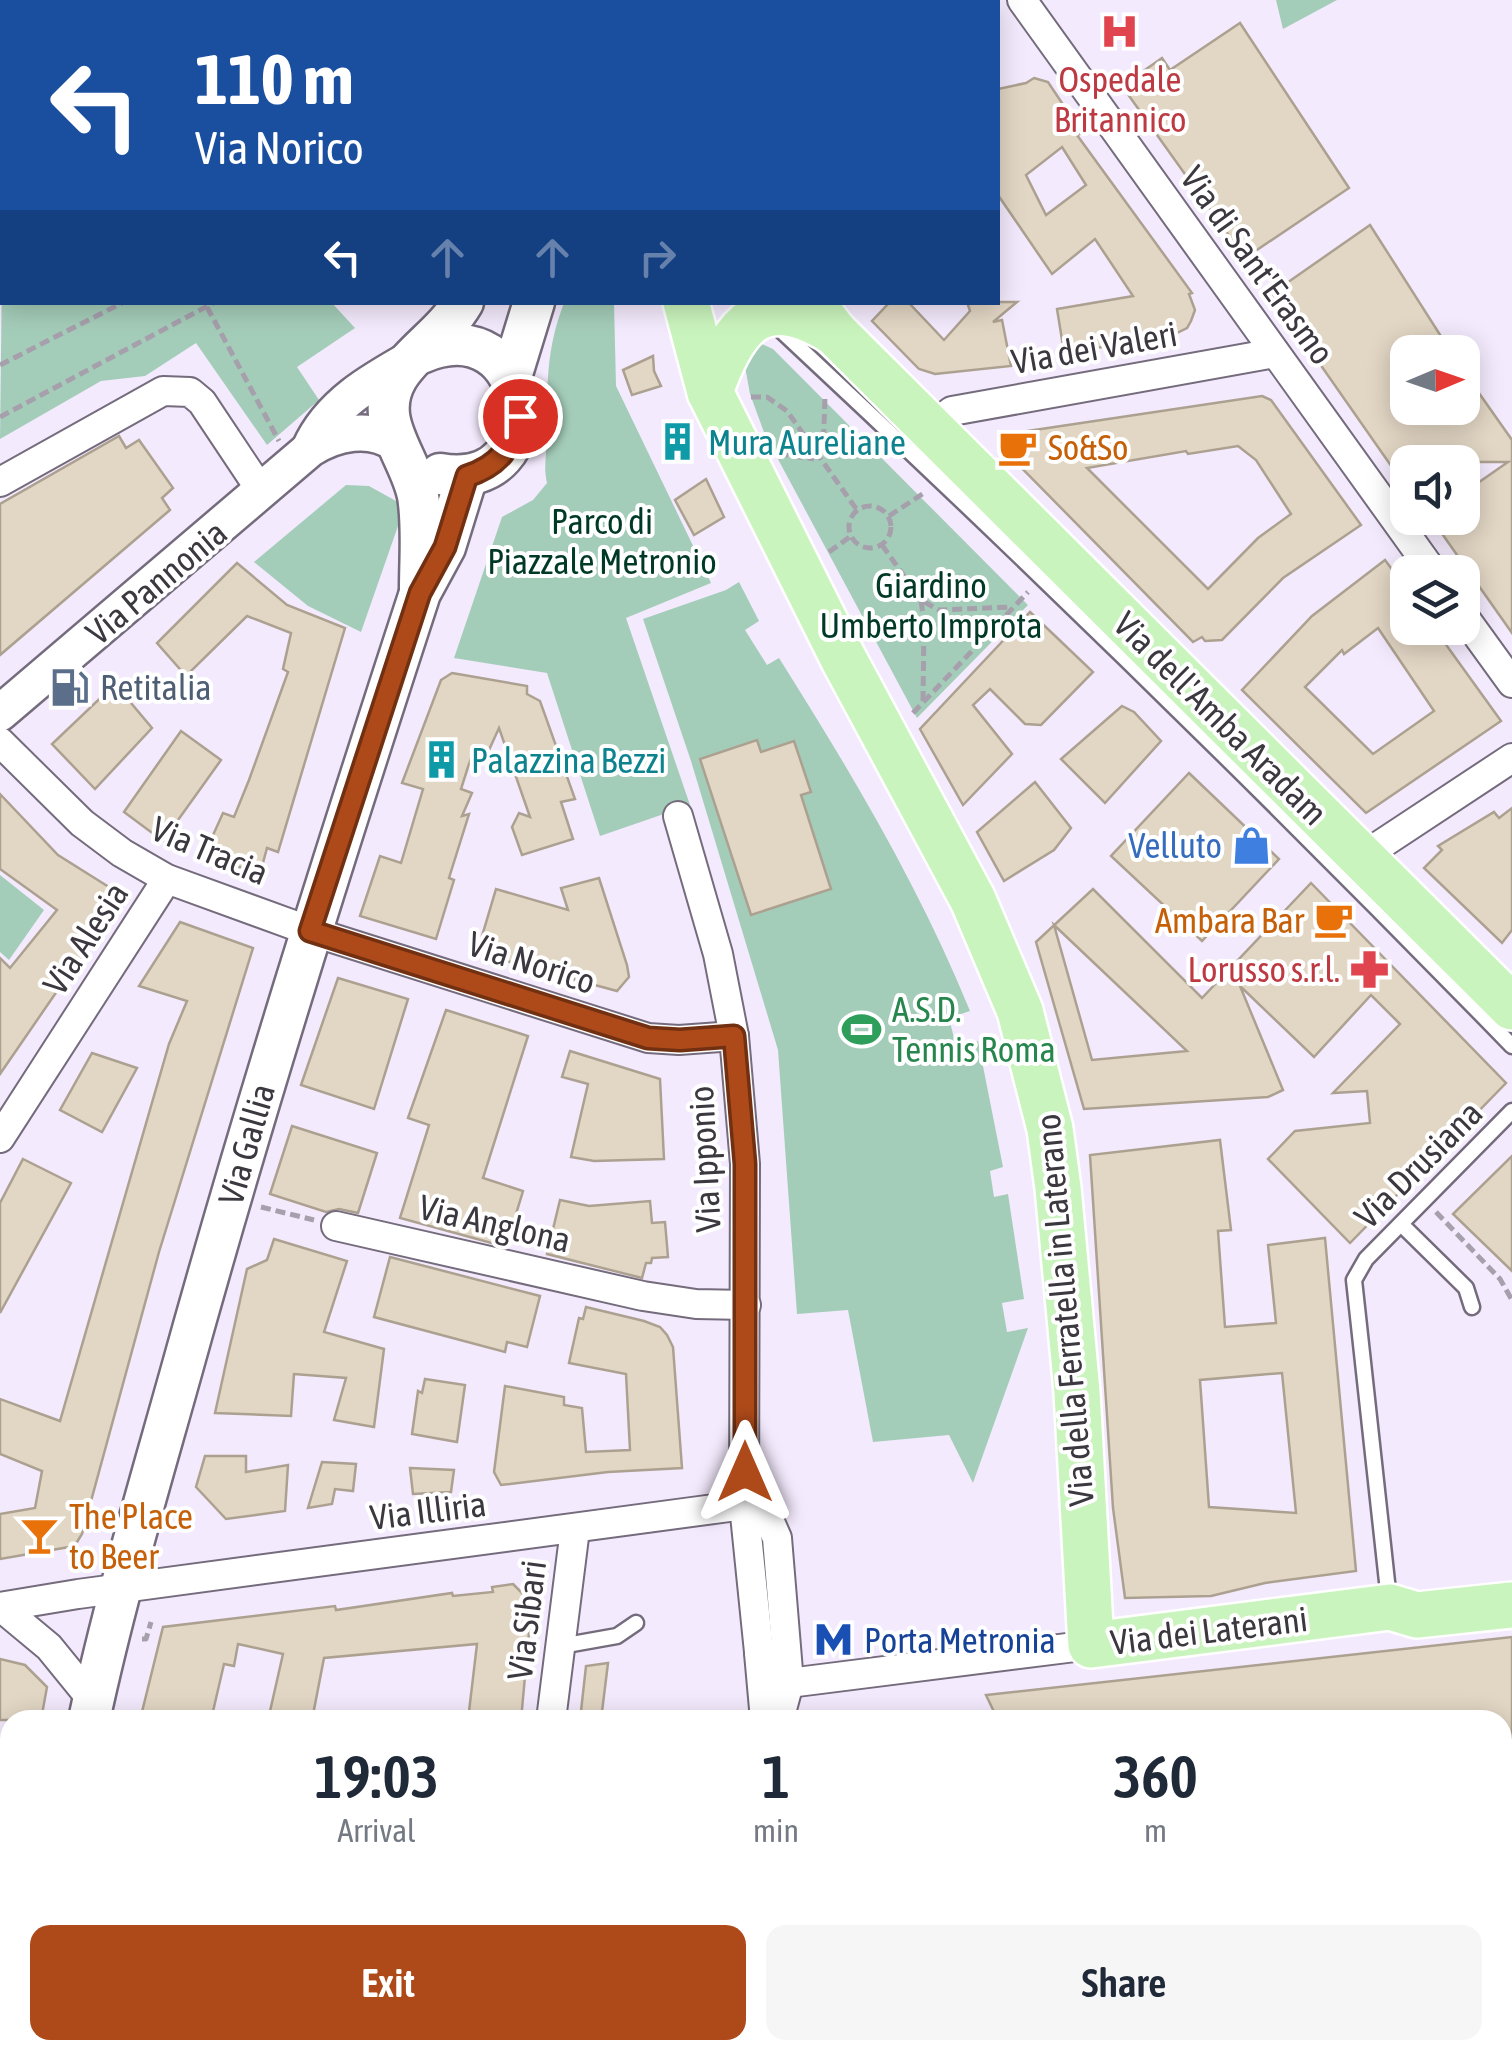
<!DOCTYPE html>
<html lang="en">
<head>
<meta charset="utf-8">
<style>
  :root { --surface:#fff; --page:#f6f6f7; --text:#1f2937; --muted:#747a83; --accent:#ae4a1a }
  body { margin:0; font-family:"Asap Condensed",sans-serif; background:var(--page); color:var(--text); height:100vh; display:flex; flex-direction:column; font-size:38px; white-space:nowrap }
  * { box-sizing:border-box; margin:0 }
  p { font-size:32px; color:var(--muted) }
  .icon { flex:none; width:55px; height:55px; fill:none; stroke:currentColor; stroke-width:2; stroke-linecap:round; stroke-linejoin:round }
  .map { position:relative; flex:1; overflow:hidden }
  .details { position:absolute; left:0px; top:1710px; width:1512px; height:350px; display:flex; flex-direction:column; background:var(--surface); border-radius:30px 30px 0 0; box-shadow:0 5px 25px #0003 }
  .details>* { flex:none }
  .top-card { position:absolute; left:0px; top:0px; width:1000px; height:305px; box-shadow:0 5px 25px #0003; background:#1a4fa0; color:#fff; overflow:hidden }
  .needle { width:65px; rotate:88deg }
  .buttons { position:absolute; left:1390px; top:335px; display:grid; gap:20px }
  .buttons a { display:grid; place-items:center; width:90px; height:90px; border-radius:20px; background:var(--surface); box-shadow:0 5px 25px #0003; font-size:50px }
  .pin { position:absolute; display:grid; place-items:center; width:85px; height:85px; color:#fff; margin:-42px; border:5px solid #fff; border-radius:50%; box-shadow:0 2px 10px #0007 }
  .me { position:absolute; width:110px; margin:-55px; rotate:0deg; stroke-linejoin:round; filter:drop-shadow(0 0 8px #0008) }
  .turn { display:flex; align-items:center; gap:35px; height:210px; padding:0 30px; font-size:45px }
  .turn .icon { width:130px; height:130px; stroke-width:2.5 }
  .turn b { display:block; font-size:70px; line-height:85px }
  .lanes { display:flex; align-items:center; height:95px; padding:0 30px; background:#0003; justify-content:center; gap:50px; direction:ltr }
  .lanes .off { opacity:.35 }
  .eta { display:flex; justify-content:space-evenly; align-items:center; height:170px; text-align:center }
  .eta b { font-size:60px; font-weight:600; line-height:70px }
  .cta { display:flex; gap:20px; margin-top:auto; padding:20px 30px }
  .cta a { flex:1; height:115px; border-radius:20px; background:var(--accent); color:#fff; font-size:40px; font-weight:600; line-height:115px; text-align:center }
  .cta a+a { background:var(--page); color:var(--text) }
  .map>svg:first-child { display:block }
</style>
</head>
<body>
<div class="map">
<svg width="1512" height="2060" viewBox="0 0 1512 2060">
  <rect width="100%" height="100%" fill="#f4eafd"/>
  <g fill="#a4cdb9">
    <polygon points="0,0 330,0 330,2 2,2 0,235"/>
    <polygon points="1276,0 1337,0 1283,29"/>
    <polygon points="2,267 2,302 332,303 355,328 297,367 319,400 267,445 196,343 145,376 101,381 0,439"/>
    <path d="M564,303H614L616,386L711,583L626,618L690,805L600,836L547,673L454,658L502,517L533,500L547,483C543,466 547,453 547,436C547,387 546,349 564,303Z"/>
    <polygon points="760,343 773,349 1028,605 917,718 765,435 750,394 744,361"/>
    <polygon points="346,485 369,486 405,506 361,632 308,606 254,562"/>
    <path d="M739,582L759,621L745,630L767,665L779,658C851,772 919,886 970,1011L949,1018L956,1046L978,1041L1003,1167L990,1171L994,1197L1008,1194L1024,1299L1002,1303L1007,1332L1028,1328L973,1483L949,1435L873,1442L848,1310L797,1314L778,1050L691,761L643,619L726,590Z"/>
    <polygon points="0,875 44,910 9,960 0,952"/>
    <polygon points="784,2050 1248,2050 1255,2060 769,2060"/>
  </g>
  <g fill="#e2d6c4" stroke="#aca190" stroke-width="2.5" fill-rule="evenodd">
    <polygon points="1240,23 1349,188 1245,258 1122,86 1162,58 1170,70"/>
    <path d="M1034,78L1048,82L1082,133L1077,135L1192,293L1189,294L1195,310L1191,321L1187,328L1173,335V338L1064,352L1057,309L1133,296L1095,239L1052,274L998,195V89L1026,83ZM1062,147L1086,185L1046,215L1026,175Z"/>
    <polygon points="1370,225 1451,352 1408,352 1408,408 1462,408 1462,369 1512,440 1512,633 1431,518 1462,518 1462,494 1508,462 1408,462 1408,490 1271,294"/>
    <polygon points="890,302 908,302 944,340 970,311 967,302 1017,302 993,322 1002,320 1011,366 935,374 919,369 872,321"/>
    <polygon points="653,356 654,371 661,386 632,395 623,370"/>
    <path d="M1262,396L1271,400L1361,525L1283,578L1222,640L1205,641L1202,637L1193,642L1005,451L1004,437L1021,432ZM1238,446L1256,460L1291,514L1258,538L1208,589L1087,468L1186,451L1188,454Z"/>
    <polygon points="119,436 126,448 139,440 173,488 162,498 170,510 0,655 0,504"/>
    <polygon points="706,479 724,517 694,535 675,500"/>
    <path d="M1385,560L1408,591V628H1434L1501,721L1366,813L1242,690L1312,616ZM1378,628L1434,711L1373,754L1305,687L1342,650L1344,654Z"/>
    <polygon points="237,563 287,605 345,628 278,852 267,848 260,874 204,855 223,813 234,817 249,780 288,672 283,669 291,633 247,616 186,676 157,643"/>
    <polygon points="1030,612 1093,672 1041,725 1025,724 990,689 973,705 1012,754 963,805 920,729"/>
    <polygon points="452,673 527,686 527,694 540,701 575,799 561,802 573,839 522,855 512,827 519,813 530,817 499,728 489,750 474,750 468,767 461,789 472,793 462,816 469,814 449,878 454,880 436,939 360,916 380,856 401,863 423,789 402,783 441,680"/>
    <polygon points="115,684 152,728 95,789 52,744"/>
    <polygon points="1122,706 1134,712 1161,741 1105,803 1061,759"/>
    <polygon points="181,731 221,760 163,841 124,812"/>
    <polygon points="757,740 761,752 794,741 811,792 801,795 831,889 751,915 700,759"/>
    <polygon points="1189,773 1279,859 1202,941 1111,856"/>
    <polygon points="1035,782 1071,828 1054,850 1004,881 977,832"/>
    <polygon points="0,794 58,855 128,899 64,981 0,1074 0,958 10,968 57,910 0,869"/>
    <polygon points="1512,808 1512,930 1502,943 1424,868 1442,850 1438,846 1494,812 1499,818"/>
    <polygon points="599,878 627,965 629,977 617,991 477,953 496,889 568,910 561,888"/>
    <path d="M1311,883L1506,1083L1350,1243L1268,1159L1295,1131L1370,1123L1367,1091L1333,1093L1400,1024L1371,995L1314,1057L1240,986L1283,1090L1268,1097L1084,1109L1036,942L1093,889L1202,998ZM1054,925L1187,1051L1092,1060Z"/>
    <polygon points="180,922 253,948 159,1252 82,1534 77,1542 69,1547 0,1559 0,1514 35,1508 42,1471 0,1454 0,1399 60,1421 169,1044 187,1001 139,986"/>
    <polygon points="338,978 408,999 374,1109 301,1085"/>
    <polygon points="446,1010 528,1036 483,1178 523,1191 506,1247 400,1218 429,1125 408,1118"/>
    <polygon points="570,1051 660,1079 664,1159 594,1161 571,1157 588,1084 562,1077"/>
    <polygon points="92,1053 137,1068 102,1132 60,1110"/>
    <polygon points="292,1126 377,1153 358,1213 339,1209 326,1212 270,1194"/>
    <path d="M1220,1140L1231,1230L1218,1231L1225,1327L1276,1323L1268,1245L1325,1238L1356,1571L1265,1583L1211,1596L1125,1598L1113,1508L1090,1155ZM1282,1373L1296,1513L1209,1507L1200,1380Z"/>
    <polygon points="1512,1156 1512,1271 1453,1214"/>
    <polygon points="23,1159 71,1183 0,1313 0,1203"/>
    <polygon points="560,1200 589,1206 650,1201 652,1223 665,1222 668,1257 652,1258 651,1263 646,1263 642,1278 547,1254"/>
    <polygon points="274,1239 347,1261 324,1332 384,1349 374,1427 334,1420 346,1378 294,1374 291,1416 215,1413 247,1269 267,1260"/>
    <polygon points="390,1257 540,1296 527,1347 507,1342 505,1352 374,1317"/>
    <polygon points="586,1307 644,1321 660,1327 667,1335 673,1347 682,1468 608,1472 501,1485 494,1472 505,1386 564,1397 564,1405 582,1408 586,1452 630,1450 626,1374 569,1363 579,1318 583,1319"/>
    <polygon points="425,1379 465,1385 457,1442 412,1434 418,1391 422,1393"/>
    <polygon points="205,1456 246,1456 246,1472 288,1465 285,1511 226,1519 196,1487"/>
    <polygon points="322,1462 356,1464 353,1491 335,1489 332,1504 308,1508"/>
    <polygon points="410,1468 454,1470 451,1492 413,1494"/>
    <polygon points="513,1584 538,1609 535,1633 529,1633 521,1720 468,1720 477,1644 324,1658 312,1720 268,1720 283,1654 238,1644 234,1666 224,1664 211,1720 140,1720 163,1627 335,1606 336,1610 452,1593 453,1596 493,1592 492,1587"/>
    <polygon points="1512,1637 1512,1762 1502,1741 1502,1720 998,1720 986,1695"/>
    <polygon points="0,1659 25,1665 47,1687 41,1720 0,1720"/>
    <polygon points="608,1663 601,1720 580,1720 586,1666"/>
  </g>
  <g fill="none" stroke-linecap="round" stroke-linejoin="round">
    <defs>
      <g id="service">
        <polyline points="506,0 507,2"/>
        <polyline points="0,92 2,95"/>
        <path d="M773,323C1025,558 1272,799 1512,1046"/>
        <polyline points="1401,1224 1466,1288 1472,1307"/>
        <polyline points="1389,1600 1354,1280 1366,1259 1512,1111"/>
        <polyline points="561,1646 617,1636 636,1623"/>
      </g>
      <g id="minor">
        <polyline points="1022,0 1433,572"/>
        <polyline points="931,427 952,411 1275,353"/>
        <polyline points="0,482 163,391 190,392 202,402 262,492"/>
        <polyline points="1462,614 1512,683"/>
        <polyline points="0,742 82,823 122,853 167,879 310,931 648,1038 679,1040 734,1036"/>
        <path d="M678,816L718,954L734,1036L745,1164L744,1505L759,1652C766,1668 772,1677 789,1683L1091,1645"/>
        <polyline points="1362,857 1512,758"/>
        <polyline points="0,1138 167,879"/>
        <polyline points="336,1226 643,1296 696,1304 746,1305"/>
        <polyline points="0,1607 78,1594 744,1505 767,1515 777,1538 789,1683 779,1720"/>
        <polyline points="1,1607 49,1647 93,1701"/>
        <polyline points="759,1653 765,1720"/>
        <polyline points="551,1720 575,1529"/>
        <polyline points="508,2060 509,2050"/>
        <polyline points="741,2060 742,2050"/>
      </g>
      <g id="tertiary">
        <polyline points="570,2 571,0"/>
        <polyline points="616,2 617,0"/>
        <path d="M310,448C330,403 375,379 416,356"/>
        <path d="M0,713L310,449C335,433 370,425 396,444"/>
      </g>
      <g id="secondary">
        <polyline points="448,0 448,2"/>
        <path d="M421,353C536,304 557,494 440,474"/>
        <polyline points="511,377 534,302"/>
        <path d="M420,589C420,558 423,526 418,496C410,455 372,421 397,378C412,352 445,333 463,302"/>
        <path d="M89,1720C114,1604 148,1490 180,1376C253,1112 335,853 420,593L445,547L467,476"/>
        <polyline points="21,2060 23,2050"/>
      </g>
      <g id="primary">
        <polyline points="477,0 480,2"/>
        <polyline points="686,302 710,392 843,658 973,900 1020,1011 1050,1129 1058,1188 1077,1392 1091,1645 1390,1607 1417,1615 1512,1605"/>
        <polyline points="811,302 834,332 1512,1007"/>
        <path d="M710,392C734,324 761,287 834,332"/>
      </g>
    </defs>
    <use href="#service" stroke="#746b7c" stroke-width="19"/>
    <use href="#minor" stroke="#746b7c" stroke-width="32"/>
    <use href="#tertiary" stroke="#746b7c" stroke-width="40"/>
    <use href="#secondary" stroke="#746b7c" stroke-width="45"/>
    <use href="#primary" stroke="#fff" stroke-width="50"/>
    <g stroke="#a69fac" stroke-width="5" stroke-dasharray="10 5" stroke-linecap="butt">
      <polyline points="207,307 279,441"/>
      <polyline points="0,365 124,302"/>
      <polyline points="751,397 767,397 787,411 857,510"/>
      <polyline points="0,417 215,302"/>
      <polyline points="778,454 814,459"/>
      <polyline points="823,454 825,397"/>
      <circle cx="870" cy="527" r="21"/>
      <polyline points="889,516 924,493"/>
      <polyline points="882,545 921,600"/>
      <polyline points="829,552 851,536"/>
      <polyline points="923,701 924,622 921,600 939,610 1011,607"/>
      <polyline points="913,713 1028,592"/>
      <polyline points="261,1207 314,1220"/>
      <polyline points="1436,1212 1500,1279 1512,1300"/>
      <polyline points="142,1639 146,1639 151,1622"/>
    </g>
    <use href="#service" stroke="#fff" stroke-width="14"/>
    <use href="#minor" stroke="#fff" stroke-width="28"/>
    <use href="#tertiary" stroke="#fff" stroke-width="35"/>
    <use href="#secondary" stroke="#fff" stroke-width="40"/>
    <use href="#primary" stroke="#caf4bd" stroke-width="45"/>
  </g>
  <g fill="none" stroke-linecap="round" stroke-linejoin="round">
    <defs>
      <path id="route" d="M520,416C512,447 499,466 467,476L445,547L420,593L310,931L648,1038L680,1040L734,1036L745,1164V1472"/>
    </defs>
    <use href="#route" stroke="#713011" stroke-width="25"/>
    <use href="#route" stroke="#ae4a1a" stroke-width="18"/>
  </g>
  <defs>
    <symbol id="hospital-bare" viewBox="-9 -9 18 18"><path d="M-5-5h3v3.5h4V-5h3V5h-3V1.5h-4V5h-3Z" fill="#e0444e" stroke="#fff" stroke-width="2.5" paint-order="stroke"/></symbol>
    <symbol id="building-bare" viewBox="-9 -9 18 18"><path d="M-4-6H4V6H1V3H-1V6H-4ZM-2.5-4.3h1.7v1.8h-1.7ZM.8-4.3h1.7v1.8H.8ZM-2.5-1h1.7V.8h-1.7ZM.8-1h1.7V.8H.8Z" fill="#0f9aa8" stroke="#fff" stroke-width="2.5" paint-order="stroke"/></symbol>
    <symbol id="cafe-bare" viewBox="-9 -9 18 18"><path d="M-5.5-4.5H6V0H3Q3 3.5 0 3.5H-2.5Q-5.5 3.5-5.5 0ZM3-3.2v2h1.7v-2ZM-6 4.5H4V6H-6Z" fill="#e8710a" stroke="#fff" stroke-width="2.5" paint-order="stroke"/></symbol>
    <symbol id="fuel-bare" viewBox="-9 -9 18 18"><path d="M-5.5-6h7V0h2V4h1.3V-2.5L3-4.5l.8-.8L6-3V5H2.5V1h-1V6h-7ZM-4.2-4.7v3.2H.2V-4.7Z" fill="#5c6f8a" stroke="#fff" stroke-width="2.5" paint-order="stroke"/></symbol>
    <symbol id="shop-bare" viewBox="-9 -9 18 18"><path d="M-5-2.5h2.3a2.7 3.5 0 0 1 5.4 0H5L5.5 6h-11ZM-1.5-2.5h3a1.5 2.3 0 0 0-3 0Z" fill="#3f7fe0" stroke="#fff" stroke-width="2.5" paint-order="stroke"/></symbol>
    <symbol id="pharmacy-bare" viewBox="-9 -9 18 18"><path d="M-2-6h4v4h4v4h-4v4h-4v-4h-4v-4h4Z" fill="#e0444e" stroke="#fff" stroke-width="2.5" paint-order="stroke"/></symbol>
    <symbol id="stadium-bare" viewBox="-9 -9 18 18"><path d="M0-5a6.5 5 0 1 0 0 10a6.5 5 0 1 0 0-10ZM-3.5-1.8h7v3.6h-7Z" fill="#2e9e5b" stroke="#fff" stroke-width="2.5" paint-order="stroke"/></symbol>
    <symbol id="bar-bare" viewBox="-9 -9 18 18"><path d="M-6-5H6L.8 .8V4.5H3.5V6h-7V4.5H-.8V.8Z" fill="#e8710a" stroke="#fff" stroke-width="2.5" paint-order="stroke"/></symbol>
    <symbol id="metro-bare" viewBox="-9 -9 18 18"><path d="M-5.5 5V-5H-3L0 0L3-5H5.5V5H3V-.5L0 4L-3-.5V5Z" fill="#1a4fb4" stroke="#fff" stroke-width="2.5" paint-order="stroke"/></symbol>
  </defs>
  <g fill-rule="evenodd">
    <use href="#hospital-bare" x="1092" y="4" width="55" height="55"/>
    <use href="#building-bare" x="650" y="414" width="55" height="55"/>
    <use href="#cafe-bare" x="990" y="420" width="55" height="55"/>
    <use href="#fuel-bare" x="42" y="660" width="55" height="55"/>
    <use href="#building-bare" x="414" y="732" width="55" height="55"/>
    <use href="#shop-bare" x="1224" y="818" width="55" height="55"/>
    <use href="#cafe-bare" x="1306" y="892" width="55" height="55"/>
    <use href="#pharmacy-bare" x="1342" y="942" width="55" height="55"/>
    <use href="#stadium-bare" x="834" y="1002" width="55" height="55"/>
    <use href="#bar-bare" x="12" y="1508" width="55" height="55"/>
    <use href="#metro-bare" x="806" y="1612" width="55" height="55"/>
  </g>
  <g text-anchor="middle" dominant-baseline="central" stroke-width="8" stroke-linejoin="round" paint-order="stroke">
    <g font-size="35" fill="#be3a42" stroke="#fff">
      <text x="1120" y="79">Ospedale<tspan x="1120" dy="40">Britannico</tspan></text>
      <text x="1340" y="969" text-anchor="end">Lorusso s.r.l.</text>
    </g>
    <g font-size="35" fill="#3c383f" stroke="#fff">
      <text transform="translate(1258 265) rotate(54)">Via di Sant'Erasmo</text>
      <text transform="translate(1094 347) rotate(-10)">Via dei Valeri</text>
      <text transform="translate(156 582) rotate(-40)">Via Pannonia</text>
      <text transform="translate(1221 718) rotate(45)">Via dell'Amba Aradam</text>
      <text transform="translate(210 850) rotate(23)">Via Tracia</text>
      <text transform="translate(85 938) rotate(-57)">Via Alesia</text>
      <text transform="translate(532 962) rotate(18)">Via Norico</text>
      <text transform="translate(246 1144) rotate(-74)">Via Gallia</text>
      <text transform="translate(704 1159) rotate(-93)">Via Ipponio</text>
      <text transform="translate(1418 1164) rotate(-45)">Via Drusiana</text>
      <text transform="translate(495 1223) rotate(13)">Via Anglona</text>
      <text transform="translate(1064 1310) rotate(-95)">Via della Ferratella in Laterano</text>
      <text transform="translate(428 1510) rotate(-7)">Via Illiria</text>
      <text transform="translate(526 1620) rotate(-83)">Via Sibari</text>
      <text transform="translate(1209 1630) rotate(-7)">Via dei Laterani</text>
    </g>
    <g font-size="35" fill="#0d838f" stroke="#fff" text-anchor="start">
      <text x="708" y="442">Mura Aureliane</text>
      <text x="471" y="760">Palazzina Bezzi</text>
    </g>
    <g font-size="35" fill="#c56008" stroke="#fff" text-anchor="start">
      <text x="1048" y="447">So&amp;So</text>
      <text x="1304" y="920" text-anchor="end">Ambara Bar</text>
      <text x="69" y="1516">The Place<tspan x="69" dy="40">to Beer</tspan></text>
    </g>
    <g font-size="35" fill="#003925" stroke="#fff">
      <text x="602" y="521">Parco di<tspan x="602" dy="40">Piazzale Metronio</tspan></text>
      <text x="931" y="585">Giardino<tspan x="931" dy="40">Umberto Improta</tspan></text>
    </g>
    <g font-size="35" fill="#4e5e75" stroke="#fff" text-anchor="start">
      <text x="100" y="687">Retitalia</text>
    </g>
    <g font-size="35" fill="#366cbe" stroke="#fff" text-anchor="end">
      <text x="1222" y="845">Velluto</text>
    </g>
    <g font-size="35" fill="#27864d" stroke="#fff" text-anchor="start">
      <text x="892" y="1009">A.S.D.<tspan x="892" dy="40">Tennis Roma</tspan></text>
    </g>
    <g font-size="35" fill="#164399" stroke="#fff" text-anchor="start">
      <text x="864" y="1640">Porta Metronia</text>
    </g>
  </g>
</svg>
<div class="buttons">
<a><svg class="needle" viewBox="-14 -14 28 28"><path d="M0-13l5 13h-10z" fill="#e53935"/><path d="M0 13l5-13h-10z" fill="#747a83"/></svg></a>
<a><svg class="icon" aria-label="sound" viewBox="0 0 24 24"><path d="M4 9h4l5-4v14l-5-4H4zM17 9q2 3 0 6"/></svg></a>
<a><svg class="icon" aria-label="layers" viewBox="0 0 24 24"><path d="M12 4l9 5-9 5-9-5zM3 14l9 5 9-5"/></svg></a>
</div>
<div class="pin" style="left:520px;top:416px;background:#d93025"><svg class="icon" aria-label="arrive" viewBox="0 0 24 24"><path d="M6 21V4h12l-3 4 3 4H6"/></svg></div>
<svg class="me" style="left:745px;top:1472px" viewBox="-20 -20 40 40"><path d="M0-17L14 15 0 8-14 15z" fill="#ae4a1a" stroke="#fff" stroke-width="4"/></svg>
<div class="top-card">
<div class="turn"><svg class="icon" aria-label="left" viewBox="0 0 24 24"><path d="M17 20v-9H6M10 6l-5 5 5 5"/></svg><div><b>110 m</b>Via Norico</div></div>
<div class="lanes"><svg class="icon" aria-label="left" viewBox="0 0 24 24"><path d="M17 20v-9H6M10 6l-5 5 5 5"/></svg><svg class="icon off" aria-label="ahead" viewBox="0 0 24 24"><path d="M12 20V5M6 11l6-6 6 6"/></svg><svg class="icon off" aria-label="ahead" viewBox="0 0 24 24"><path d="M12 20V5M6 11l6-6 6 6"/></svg><svg class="icon off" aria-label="right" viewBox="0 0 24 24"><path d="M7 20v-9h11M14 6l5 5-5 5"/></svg></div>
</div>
<section class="details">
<div class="eta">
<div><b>19:03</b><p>Arrival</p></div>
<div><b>1</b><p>min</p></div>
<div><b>360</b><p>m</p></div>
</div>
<div class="cta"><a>Exit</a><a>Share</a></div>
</section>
</div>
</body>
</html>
